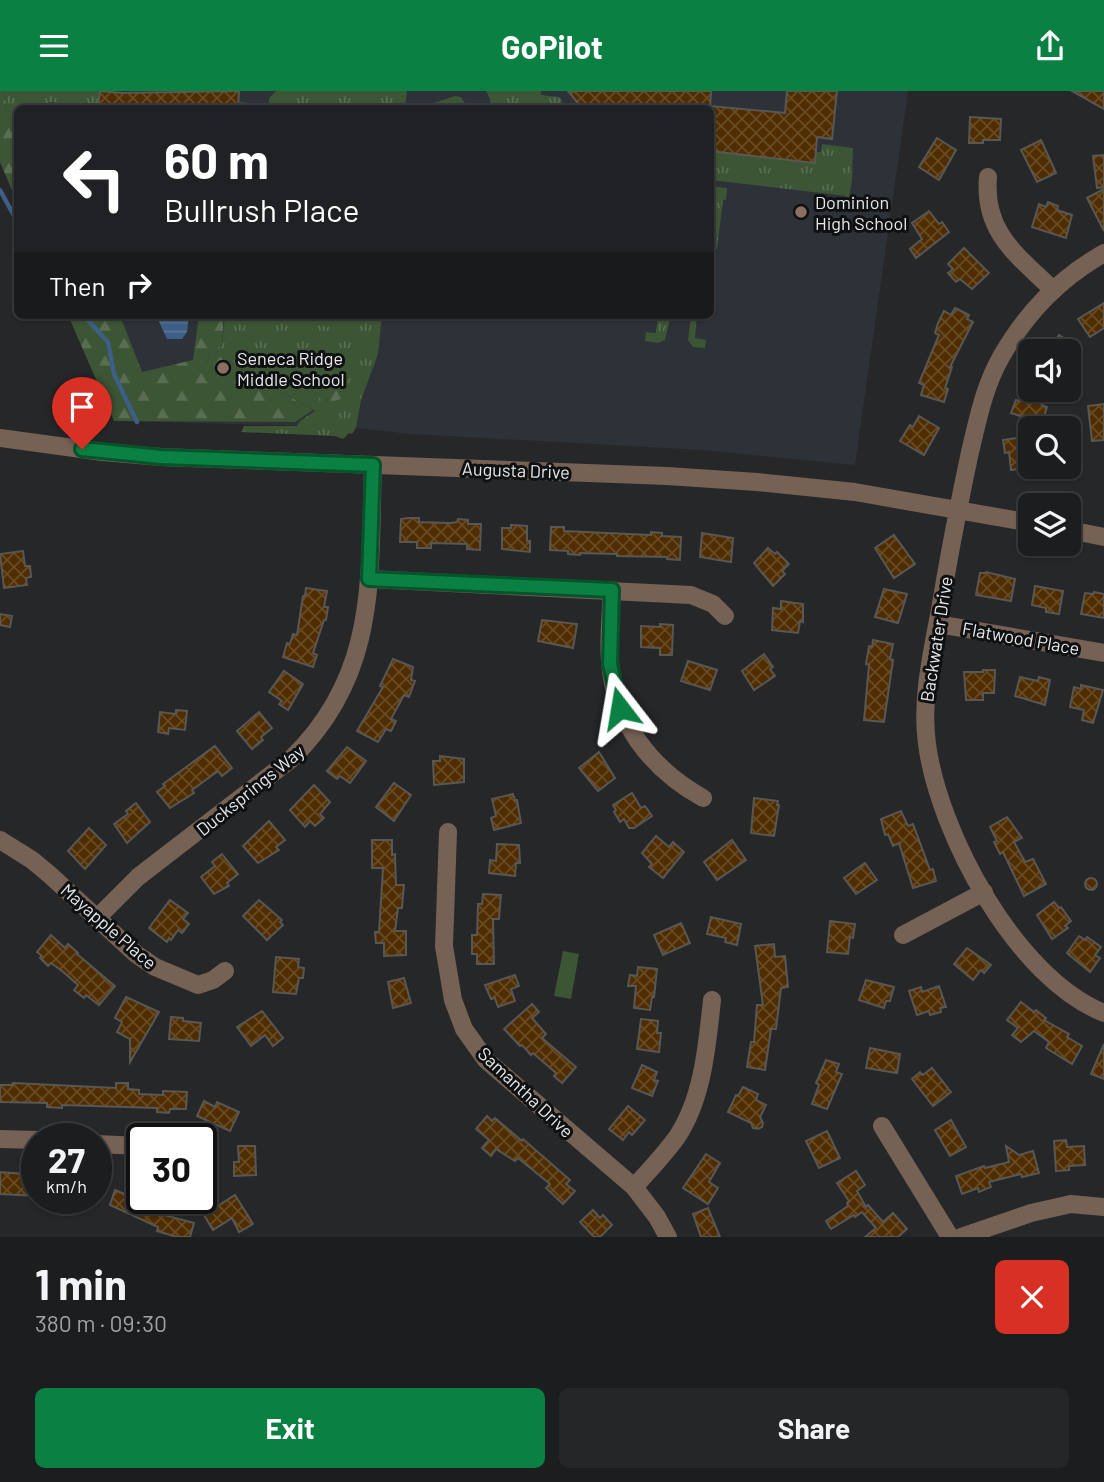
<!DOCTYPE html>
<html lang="en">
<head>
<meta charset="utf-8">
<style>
  :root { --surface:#1c1d1f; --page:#252628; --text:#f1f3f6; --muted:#a0a2a4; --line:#3a3b3d; --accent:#0b8043 }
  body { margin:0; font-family:Barlow,sans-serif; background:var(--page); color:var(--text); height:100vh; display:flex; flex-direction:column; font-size:26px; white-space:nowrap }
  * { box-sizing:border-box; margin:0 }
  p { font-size:23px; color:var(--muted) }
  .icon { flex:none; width:38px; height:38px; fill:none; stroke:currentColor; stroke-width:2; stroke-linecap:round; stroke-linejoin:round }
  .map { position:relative; height:1146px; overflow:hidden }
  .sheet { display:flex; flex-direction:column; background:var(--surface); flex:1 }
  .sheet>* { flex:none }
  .hud { position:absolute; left:14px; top:14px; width:700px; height:214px; border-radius:10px; box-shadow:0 2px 5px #0004,0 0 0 2px var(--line); background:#202124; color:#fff; overflow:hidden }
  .fabs { position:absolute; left:1018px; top:248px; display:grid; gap:14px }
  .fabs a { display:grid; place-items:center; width:63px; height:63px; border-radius:10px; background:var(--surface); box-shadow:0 2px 5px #0004,0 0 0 2px var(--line); font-size:35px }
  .speed { position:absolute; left:21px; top:1032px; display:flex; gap:14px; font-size:35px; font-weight:700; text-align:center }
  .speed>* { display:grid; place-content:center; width:91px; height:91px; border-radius:50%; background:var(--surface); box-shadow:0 2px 5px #0004,0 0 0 2px var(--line); line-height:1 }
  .speed small { font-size:18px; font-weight:400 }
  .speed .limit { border:4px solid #111; border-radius:10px; background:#fff; color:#111 }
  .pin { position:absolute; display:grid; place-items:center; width:60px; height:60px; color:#fff; margin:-72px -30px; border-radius:50% 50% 50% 0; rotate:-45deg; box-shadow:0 0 7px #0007 }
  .pin .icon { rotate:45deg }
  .me { position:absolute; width:77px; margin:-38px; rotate:346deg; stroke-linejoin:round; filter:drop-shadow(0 0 5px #0008) }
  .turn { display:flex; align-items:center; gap:24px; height:147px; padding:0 35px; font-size:32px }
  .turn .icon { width:91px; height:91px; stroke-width:2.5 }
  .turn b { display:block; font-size:49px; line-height:60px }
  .then { display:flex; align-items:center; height:66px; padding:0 35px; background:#0003; gap:14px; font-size:26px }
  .round { display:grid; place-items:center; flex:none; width:74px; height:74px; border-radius:10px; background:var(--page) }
  .overview { display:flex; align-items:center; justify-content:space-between; height:119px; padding:0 35px }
  h1 { font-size:42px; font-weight:700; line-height:52px }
  .primary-button { display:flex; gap:14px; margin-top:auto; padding:14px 35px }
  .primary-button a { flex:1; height:80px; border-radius:10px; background:var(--accent); color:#fff; font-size:28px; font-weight:700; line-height:80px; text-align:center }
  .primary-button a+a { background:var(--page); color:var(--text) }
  header { display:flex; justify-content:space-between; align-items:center; height:91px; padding:0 35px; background:var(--accent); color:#fff; font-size:32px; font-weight:700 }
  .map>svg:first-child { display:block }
</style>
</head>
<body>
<header><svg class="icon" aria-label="menu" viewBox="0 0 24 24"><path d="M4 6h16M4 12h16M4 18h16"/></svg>GoPilot<svg class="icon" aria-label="share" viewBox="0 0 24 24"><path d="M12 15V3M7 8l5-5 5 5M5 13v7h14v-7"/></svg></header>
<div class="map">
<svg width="1104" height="1146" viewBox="0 0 1104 1146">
  <defs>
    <pattern id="grass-tufts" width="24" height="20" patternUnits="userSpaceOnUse" patternTransform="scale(1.75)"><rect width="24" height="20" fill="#3c5534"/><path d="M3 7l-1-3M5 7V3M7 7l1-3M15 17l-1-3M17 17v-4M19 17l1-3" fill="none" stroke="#586d51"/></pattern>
    <pattern id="forest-firs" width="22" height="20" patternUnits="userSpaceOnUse" patternTransform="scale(1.75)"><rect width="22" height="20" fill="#3c5534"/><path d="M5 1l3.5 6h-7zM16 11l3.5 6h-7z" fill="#586d51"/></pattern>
    <pattern id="water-rules" width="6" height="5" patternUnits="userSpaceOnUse" patternTransform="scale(1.75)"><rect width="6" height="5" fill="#3d5e85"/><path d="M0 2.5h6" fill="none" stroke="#597596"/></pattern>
    <pattern id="building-cross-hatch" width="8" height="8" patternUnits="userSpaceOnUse" patternTransform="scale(1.75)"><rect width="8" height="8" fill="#4f2d00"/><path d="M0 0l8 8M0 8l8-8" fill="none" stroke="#684b25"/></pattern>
  </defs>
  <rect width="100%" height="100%" fill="#262729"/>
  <polygon fill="#2d3138" points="0,0 908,0 855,374 702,359 411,343 346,336 114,330 68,224 710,224 710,18 18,18 17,111 0,71"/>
  <g fill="url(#grass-tufts)">
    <polygon points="4,0 100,0 98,17 75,17 53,11 18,18 17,22 6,20"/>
    <polygon points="276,0 407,0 405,17 239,17 240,11 269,14 269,7"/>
    <polygon points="486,0 541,0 541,4 559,6 562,9 561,17 491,17 490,8"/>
    <polygon points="455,5 461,6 468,17 427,17 434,12"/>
    <polygon points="822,53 853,57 852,89 847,122 845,120 846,105 711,89 710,60 814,72 815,61 821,61"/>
    <polygon points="717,96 727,97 726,109 723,109 717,158 711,159 711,102 712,97"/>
    <polygon points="225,224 382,224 378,263 361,309 356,337 352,343 349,342 343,348 335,345 241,341 244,335 297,335 300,330 315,320 221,266 207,272 210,260 222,254"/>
    <polygon points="658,224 671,224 665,249 658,252 645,250 646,241 656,242"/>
    <polygon points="691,224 697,224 695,247 706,249 705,257 693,256 688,249"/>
  </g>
  <g fill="url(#forest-firs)">
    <polygon points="0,0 4,0 6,20 17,22 17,111 0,71"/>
    <polygon points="68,224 122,224 121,227 142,281 193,269 199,224 224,224 222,254 210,260 207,271 221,266 313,319 295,331 114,330"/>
    <polygon points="266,258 286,265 323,269 332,276 347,279 342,307 327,314 306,295 269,278 257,262"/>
  </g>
  <g fill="#3c5534">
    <polygon points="236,224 356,224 355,239"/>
    <polygon points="563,860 579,863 571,908 554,905"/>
  </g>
  <polygon fill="url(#water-rules)" points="156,224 189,224 187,241 182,248 167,248"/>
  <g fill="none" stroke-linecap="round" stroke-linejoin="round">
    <g stroke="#3d5e85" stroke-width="4.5">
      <polyline points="0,99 18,132"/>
      <polyline points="83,224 108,251 114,283 137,331"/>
    </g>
  </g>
  <g fill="url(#building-cross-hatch)" stroke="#595754" stroke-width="2">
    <polygon points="100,0 122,2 239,0 238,18 98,16"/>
    <polygon points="568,0 711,0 710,18 582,17"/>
    <polygon points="787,0 837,0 832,48 817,46 815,72 710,60 710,15 785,22"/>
    <polygon points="1072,0 1104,0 1104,18"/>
    <polygon points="970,26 1001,28 1000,49 983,49 983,52 969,52"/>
    <polygon points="937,47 956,59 939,89 919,76"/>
    <polygon points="1041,49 1056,82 1037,91 1021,59"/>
    <polygon points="1104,64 1104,96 1097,97 1093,65"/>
    <polygon points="1104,98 1104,140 1087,107"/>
    <polygon points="1048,111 1058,115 1057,119 1072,124 1066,147 1032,136 1039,113 1046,116"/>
    <polygon points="929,120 939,133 942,131 949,141 916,167 910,158 922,148 912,132"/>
    <polygon points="964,157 989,182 972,198 960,188 956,191 948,182 953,178 948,173"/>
    <polygon points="1104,212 1104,237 1090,246 1078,228"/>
    <polygon points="955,217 969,224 967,228 973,231 950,276 952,276 945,297 948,298 944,311 921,304 924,294 919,292 939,244 935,242 938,232 944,220 951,224"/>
    <polygon points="1059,244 1076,255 1067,261 1047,261"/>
    <polygon points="1025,296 1044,302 1042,314 1047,316 1042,332 1011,322 1016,309 1020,310"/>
    <polygon points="1104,313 1104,349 1092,350 1088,315"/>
    <polygon points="919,325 939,337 924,364 900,350 910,334 913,336"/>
    <polygon points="1031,345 1031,376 1011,379 1009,361 1005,362 1003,349"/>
    <polygon points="408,427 419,427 419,431 450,432 457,431 458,428 468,429 468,433 481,433 480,459 467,458 467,453 431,452 431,457 417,457 417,451 400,451 401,428"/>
    <polygon points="511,434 527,435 527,450 530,450 530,461 502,458 502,437 511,437"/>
    <polygon points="551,436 564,436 564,440 651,444 651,441 662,442 662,445 681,446 680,469 667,468 667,466 617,465 617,463 580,462 580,464 568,463 568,460 550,459"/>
    <polygon points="702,442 733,447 731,471 700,466"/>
    <polygon points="894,444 915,473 894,487 875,457"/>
    <polygon points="768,457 775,463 777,461 789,473 782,480 785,483 773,495 754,472"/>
    <polygon points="23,460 25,475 30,475 31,486 26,487 27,494 4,497 0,463"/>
    <polygon points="986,481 1015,488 1011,510 976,504 980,482 985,482"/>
    <polygon points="1035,495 1063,500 1059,523 1046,521 1046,517 1032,514"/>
    <polygon points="306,497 327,500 324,516 328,516 326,529 324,529 313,562 317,564 313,576 283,566 287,552 290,553 293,543 297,544 303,505 305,505"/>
    <polygon points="884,498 907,503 898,532 875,526"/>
    <polygon points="1094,501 1104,503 1104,527 1081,523 1085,502 1093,503"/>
    <polygon points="781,510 803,513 803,531 800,530 798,542 772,539 773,517 781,518"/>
    <polygon points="0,523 12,525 10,536 0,534"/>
    <polygon points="542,529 577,533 573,557 538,550"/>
    <polygon points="660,533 673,534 672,564 660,564 660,557 641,556 641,535 660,536"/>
    <polygon points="873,549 893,553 890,568 893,569 884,631 864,629 869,574 866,573 869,555 872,556"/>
    <polygon points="764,563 773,576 770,578 775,585 754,599 742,580"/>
    <polygon points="393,568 413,576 411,589 415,590 409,606 404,604 391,628 396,630 391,640 386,638 378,651 357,640 383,596 380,595"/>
    <polygon points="688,570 717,579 710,599 681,590"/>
    <polygon points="983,579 995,579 994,602 983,602 983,609 966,609 964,581 983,581"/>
    <polygon points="284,580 303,593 288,619 279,613 282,610 269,601"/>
    <polygon points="1020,586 1038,590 1039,586 1050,589 1045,614 1015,605"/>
    <polygon points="1081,594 1103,599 1093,632 1082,629 1084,619 1070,616 1074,596 1081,598"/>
    <polygon points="176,619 187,620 185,639 169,637 168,643 158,641 160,621 176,623"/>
    <polygon points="259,621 272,637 261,646 263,649 252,658 237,640"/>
    <polygon points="215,655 232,677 222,685 218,680 192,699 194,702 170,717 157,701 165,695 163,693"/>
    <polygon points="347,656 366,670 350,692 340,685 337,688 327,680"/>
    <polygon points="599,661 615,687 598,700 579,677"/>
    <polygon points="440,665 464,668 464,691 434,694 433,670 440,670"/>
    <polygon points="394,692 411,704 394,730 376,716"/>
    <polygon points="314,694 330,711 320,723 324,727 315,735 310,730 305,736 290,719"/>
    <polygon points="632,702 641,717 645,715 652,725 634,737 629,737 624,728 620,731 614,721 616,719 613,714"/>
    <polygon points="513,703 515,709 517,709 521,732 494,739 491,727 496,725 492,708"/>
    <polygon points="754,707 778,710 777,714 779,714 774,745 751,742"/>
    <polygon points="136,712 150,731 127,752 114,733 128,723 126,720"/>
    <polygon points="901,720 908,735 913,733 930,779 933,778 936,790 913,797 899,752 893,755 888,743 885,744 881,728"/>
    <polygon points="1007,726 1022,747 1014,751 1025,771 1033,768 1046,793 1024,805 1003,761 1000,763 994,751 997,750 990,736"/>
    <polygon points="269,730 285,749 276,756 279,759 258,772 243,755"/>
    <polygon points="89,737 106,754 85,778 68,760"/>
    <polygon points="656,745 669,756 673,751 684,761 663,787 649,776 652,773 642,762"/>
    <polygon points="372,749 392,749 392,764 395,763 396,794 404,794 402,817 398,817 395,840 406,840 406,864 384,865 384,852 376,852 375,841 379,841 383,777 372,777"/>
    <polygon points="732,749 746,769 717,789 704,771"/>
    <polygon points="497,753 519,754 520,772 516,772 515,785 489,782 490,769 496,770"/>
    <polygon points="222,763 238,783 227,792 229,795 214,803 201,786 215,775 212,771"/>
    <polygon points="865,772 877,789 856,803 844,787"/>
    <circle cx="1091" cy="793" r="6"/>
    <polygon points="483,803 501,804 499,828 493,828 494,873 477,873 477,863 472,863 472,844 477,844 478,813 482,813"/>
    <polygon points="170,809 188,822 183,828 189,833 182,842 178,839 171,849 169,847 167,851 149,837"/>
    <polygon points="259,809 282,829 280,831 283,834 267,849 243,825"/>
    <polygon points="1054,811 1059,817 1061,816 1071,830 1065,835 1068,837 1052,848 1037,824"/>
    <polygon points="711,826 741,833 737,854 725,851 726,847 707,843"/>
    <polygon points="830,830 855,833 853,847 850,846 848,863 827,861"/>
    <polygon points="681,832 690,852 663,864 654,844"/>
    <polygon points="51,844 65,857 68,853 78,862 77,863 115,895 99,914 86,904 84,907 74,899 78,894 62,880 51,872 48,875 40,867 42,865 37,861"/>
    <polygon points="1079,845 1085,849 1087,846 1101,856 1095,864 1100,867 1090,881 1067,862"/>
    <polygon points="774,853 775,866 785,865 788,896 781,897 776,938 771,938 765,979 747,976 751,951 754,951 757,914 763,914 755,855"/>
    <polygon points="967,857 991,874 984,882 981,879 973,889 954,873"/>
    <polygon points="276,866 299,868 298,876 304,877 303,887 299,887 296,903 273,901"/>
    <polygon points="638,876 657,878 654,906 652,906 650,919 634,917 636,895 628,895 630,884 637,885"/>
    <polygon points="515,884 519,895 511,898 515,910 498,916 495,907 491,908 485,894"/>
    <polygon points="404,887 411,912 393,917 388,891"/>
    <polygon points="866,889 894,896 890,910 886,910 884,917 859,909"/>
    <polygon points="939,895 946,916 940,917 941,921 930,924 929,920 917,924 909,900 921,896 922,901"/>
    <polygon points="126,906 159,921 130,971 130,948 117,941 122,931 115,927"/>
    <polygon points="1021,911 1034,921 1036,919 1046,927 1044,929 1069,943 1067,946 1082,955 1072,973 1046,957 1049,951 1034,940 1021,951 1012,944 1018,937 1007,929"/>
    <polygon points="532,913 539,921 532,927 546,943 542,947 576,976 562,992 554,985 556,982 533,962 531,964 522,954 520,955 504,938"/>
    <polygon points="262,920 283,947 273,955 265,944 251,955 237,936"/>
    <polygon points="171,926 183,927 183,930 201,932 199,950 169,948"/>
    <polygon points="641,928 658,930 657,942 661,942 659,961 637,958"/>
    <polygon points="1104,953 1104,988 1091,983"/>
    <polygon points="870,957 900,963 897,982 866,977"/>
    <polygon points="826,969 839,973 836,981 842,983 827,1018 812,1013 819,994 816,992"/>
    <polygon points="642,974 657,981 654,989 658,990 652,1005 632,997"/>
    <polygon points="932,977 951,1001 933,1015 912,988 920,981 923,984"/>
    <polygon points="13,992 116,997 116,992 128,992 128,998 139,999 139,1003 163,1004 163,1000 187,1001 186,1018 170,1018 169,1022 157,1021 157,1017 62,1014 62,1017 47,1016 47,1012 0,1011 0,994 12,994"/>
    <polygon points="743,996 758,1003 756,1009 766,1014 760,1026 763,1032 762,1036 758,1038 753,1037 751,1032 728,1021 736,1004 738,1005"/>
    <polygon points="204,1010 215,1016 217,1011 239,1021 230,1040 197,1025"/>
    <polygon points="628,1015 645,1029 632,1044 629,1041 623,1049 609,1038"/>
    <polygon points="487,1025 492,1030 495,1027 522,1050 523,1048 570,1089 566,1093 575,1100 563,1113 546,1097 550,1093 518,1067 515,1070 496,1058 491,1065 482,1057 489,1049 476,1038"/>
    <polygon points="951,1029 966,1056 950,1065 935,1039"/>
    <polygon points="827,1040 840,1067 819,1077 806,1050"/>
    <polygon points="1066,1049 1067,1056 1084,1055 1085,1074 1069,1075 1069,1079 1056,1080 1054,1050"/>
    <polygon points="238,1055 255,1055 256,1084 234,1085 234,1071 239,1071"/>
    <polygon points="1006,1055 1019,1064 1033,1060 1039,1082 1022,1086 1021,1083 989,1091 991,1096 979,1101 978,1097 962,1103 956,1085 984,1075 985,1077 1009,1071"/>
    <polygon points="706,1063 720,1072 709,1091 718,1097 708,1113 683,1097"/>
    <polygon points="856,1080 865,1094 857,1100 866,1116 868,1114 883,1131 893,1122 907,1138 898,1146 865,1146 876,1137 862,1121 855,1126 854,1124 831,1138 826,1130 848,1115 847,1112 849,1110 837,1092"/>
    <polygon points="0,1081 37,1084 37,1105 0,1103"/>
    <polygon points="115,1099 152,1115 149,1120 194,1132 190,1146 177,1146 157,1140 158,1136 110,1114"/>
    <polygon points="235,1104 253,1133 239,1141 232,1127 213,1139 204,1124"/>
    <polygon points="708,1117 720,1146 701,1146 693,1123"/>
    <polygon points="593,1119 600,1127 603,1124 612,1134 600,1146 594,1146 580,1131"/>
  </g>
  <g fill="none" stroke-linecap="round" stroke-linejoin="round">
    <g stroke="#766155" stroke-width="18">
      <path d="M988,86C983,141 1017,164 1052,198"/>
      <path d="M1104,162C1059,188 1027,221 1001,266C984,296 978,328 970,361C960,408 951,454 943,501C935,551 920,603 927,653C939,743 1016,887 1104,922"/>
      <polyline points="0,347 103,361 161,366 667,385 757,391 855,401 1031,432"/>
      <polyline points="1069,439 1104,446"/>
      <polyline points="369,488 691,504 713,513 725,525"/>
      <path d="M612,499C611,523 608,547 610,570C614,631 651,678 703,707"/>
      <polyline points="938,533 1104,562"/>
      <polyline points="448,741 444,855 453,909 464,938 486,969 634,1096 657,1126 668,1146"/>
      <polyline points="0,749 32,769 50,784 136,863 155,876 198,894 213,889 225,880"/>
      <path d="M97,827L138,786L291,668C379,583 369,486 373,374"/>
      <polyline points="903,844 984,801"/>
      <polyline points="882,1035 950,1146"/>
      <polyline points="0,1048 37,1049"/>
      <polyline points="96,1053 142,1055"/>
      <path d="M634,1096C649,1080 664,1064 677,1046C703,1007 707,955 712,909"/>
      <polyline points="961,1146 1031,1122 1071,1113 1104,1116"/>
    </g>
  </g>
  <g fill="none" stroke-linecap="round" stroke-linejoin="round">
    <defs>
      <polyline id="route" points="82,358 161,366 373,374 369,488 612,499 610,573 620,617"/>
    </defs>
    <use href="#route" stroke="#07532c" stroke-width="18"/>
    <use href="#route" stroke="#0b8043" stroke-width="12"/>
  </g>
  <g fill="#8d6e63" stroke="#0f1011" stroke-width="2.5">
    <circle cx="801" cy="121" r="7"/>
    <circle cx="223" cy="277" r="7"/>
  </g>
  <g text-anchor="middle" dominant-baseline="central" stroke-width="6" stroke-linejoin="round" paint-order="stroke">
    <g font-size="18" fill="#e6e7e9" stroke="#0f1011" text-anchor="start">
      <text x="815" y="111">Dominion<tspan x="815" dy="21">High School</tspan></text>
      <text x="237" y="267">Seneca Ridge<tspan x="237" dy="21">Middle School</tspan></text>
    </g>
    <g font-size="18" fill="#e6e7e9" stroke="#0f1011">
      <text transform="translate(516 379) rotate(2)">Augusta Drive</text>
      <text transform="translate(1021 547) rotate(10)">Flatwood Place</text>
      <text transform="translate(936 548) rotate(-81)">Backwater Drive</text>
      <text transform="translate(250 699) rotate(-39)">Ducksprings Way</text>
      <text transform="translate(109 835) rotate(41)">Mayapple Place</text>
      <text transform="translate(526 1001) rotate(43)">Samantha Drive</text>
    </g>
  </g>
</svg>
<div class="fabs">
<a><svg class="icon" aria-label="sound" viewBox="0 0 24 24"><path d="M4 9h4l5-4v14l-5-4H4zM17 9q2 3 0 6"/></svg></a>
<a><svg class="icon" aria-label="search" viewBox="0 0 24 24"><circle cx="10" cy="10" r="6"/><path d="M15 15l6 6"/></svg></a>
<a><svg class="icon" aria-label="layers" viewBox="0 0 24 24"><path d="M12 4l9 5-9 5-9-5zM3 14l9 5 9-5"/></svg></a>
</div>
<div class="speed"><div>27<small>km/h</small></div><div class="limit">30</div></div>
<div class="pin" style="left:82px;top:358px;background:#d93025"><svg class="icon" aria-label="arrive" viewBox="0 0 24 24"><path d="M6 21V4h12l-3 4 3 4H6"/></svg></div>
<svg class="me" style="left:620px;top:617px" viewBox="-20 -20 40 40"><path d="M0-17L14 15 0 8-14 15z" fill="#0b8043" stroke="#fff" stroke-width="4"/></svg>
<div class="hud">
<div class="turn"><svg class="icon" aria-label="left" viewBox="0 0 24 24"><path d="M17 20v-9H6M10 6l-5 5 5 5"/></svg><div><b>60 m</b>Bullrush Place</div></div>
<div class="then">Then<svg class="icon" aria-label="right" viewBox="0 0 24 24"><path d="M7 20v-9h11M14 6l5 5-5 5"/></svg></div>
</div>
</div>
<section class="sheet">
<div class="overview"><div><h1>1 min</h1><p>380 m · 09:30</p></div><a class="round" style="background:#d93025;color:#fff"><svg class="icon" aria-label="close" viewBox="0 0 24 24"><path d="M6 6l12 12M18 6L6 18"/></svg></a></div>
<div class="primary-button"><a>Exit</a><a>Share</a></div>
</section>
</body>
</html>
